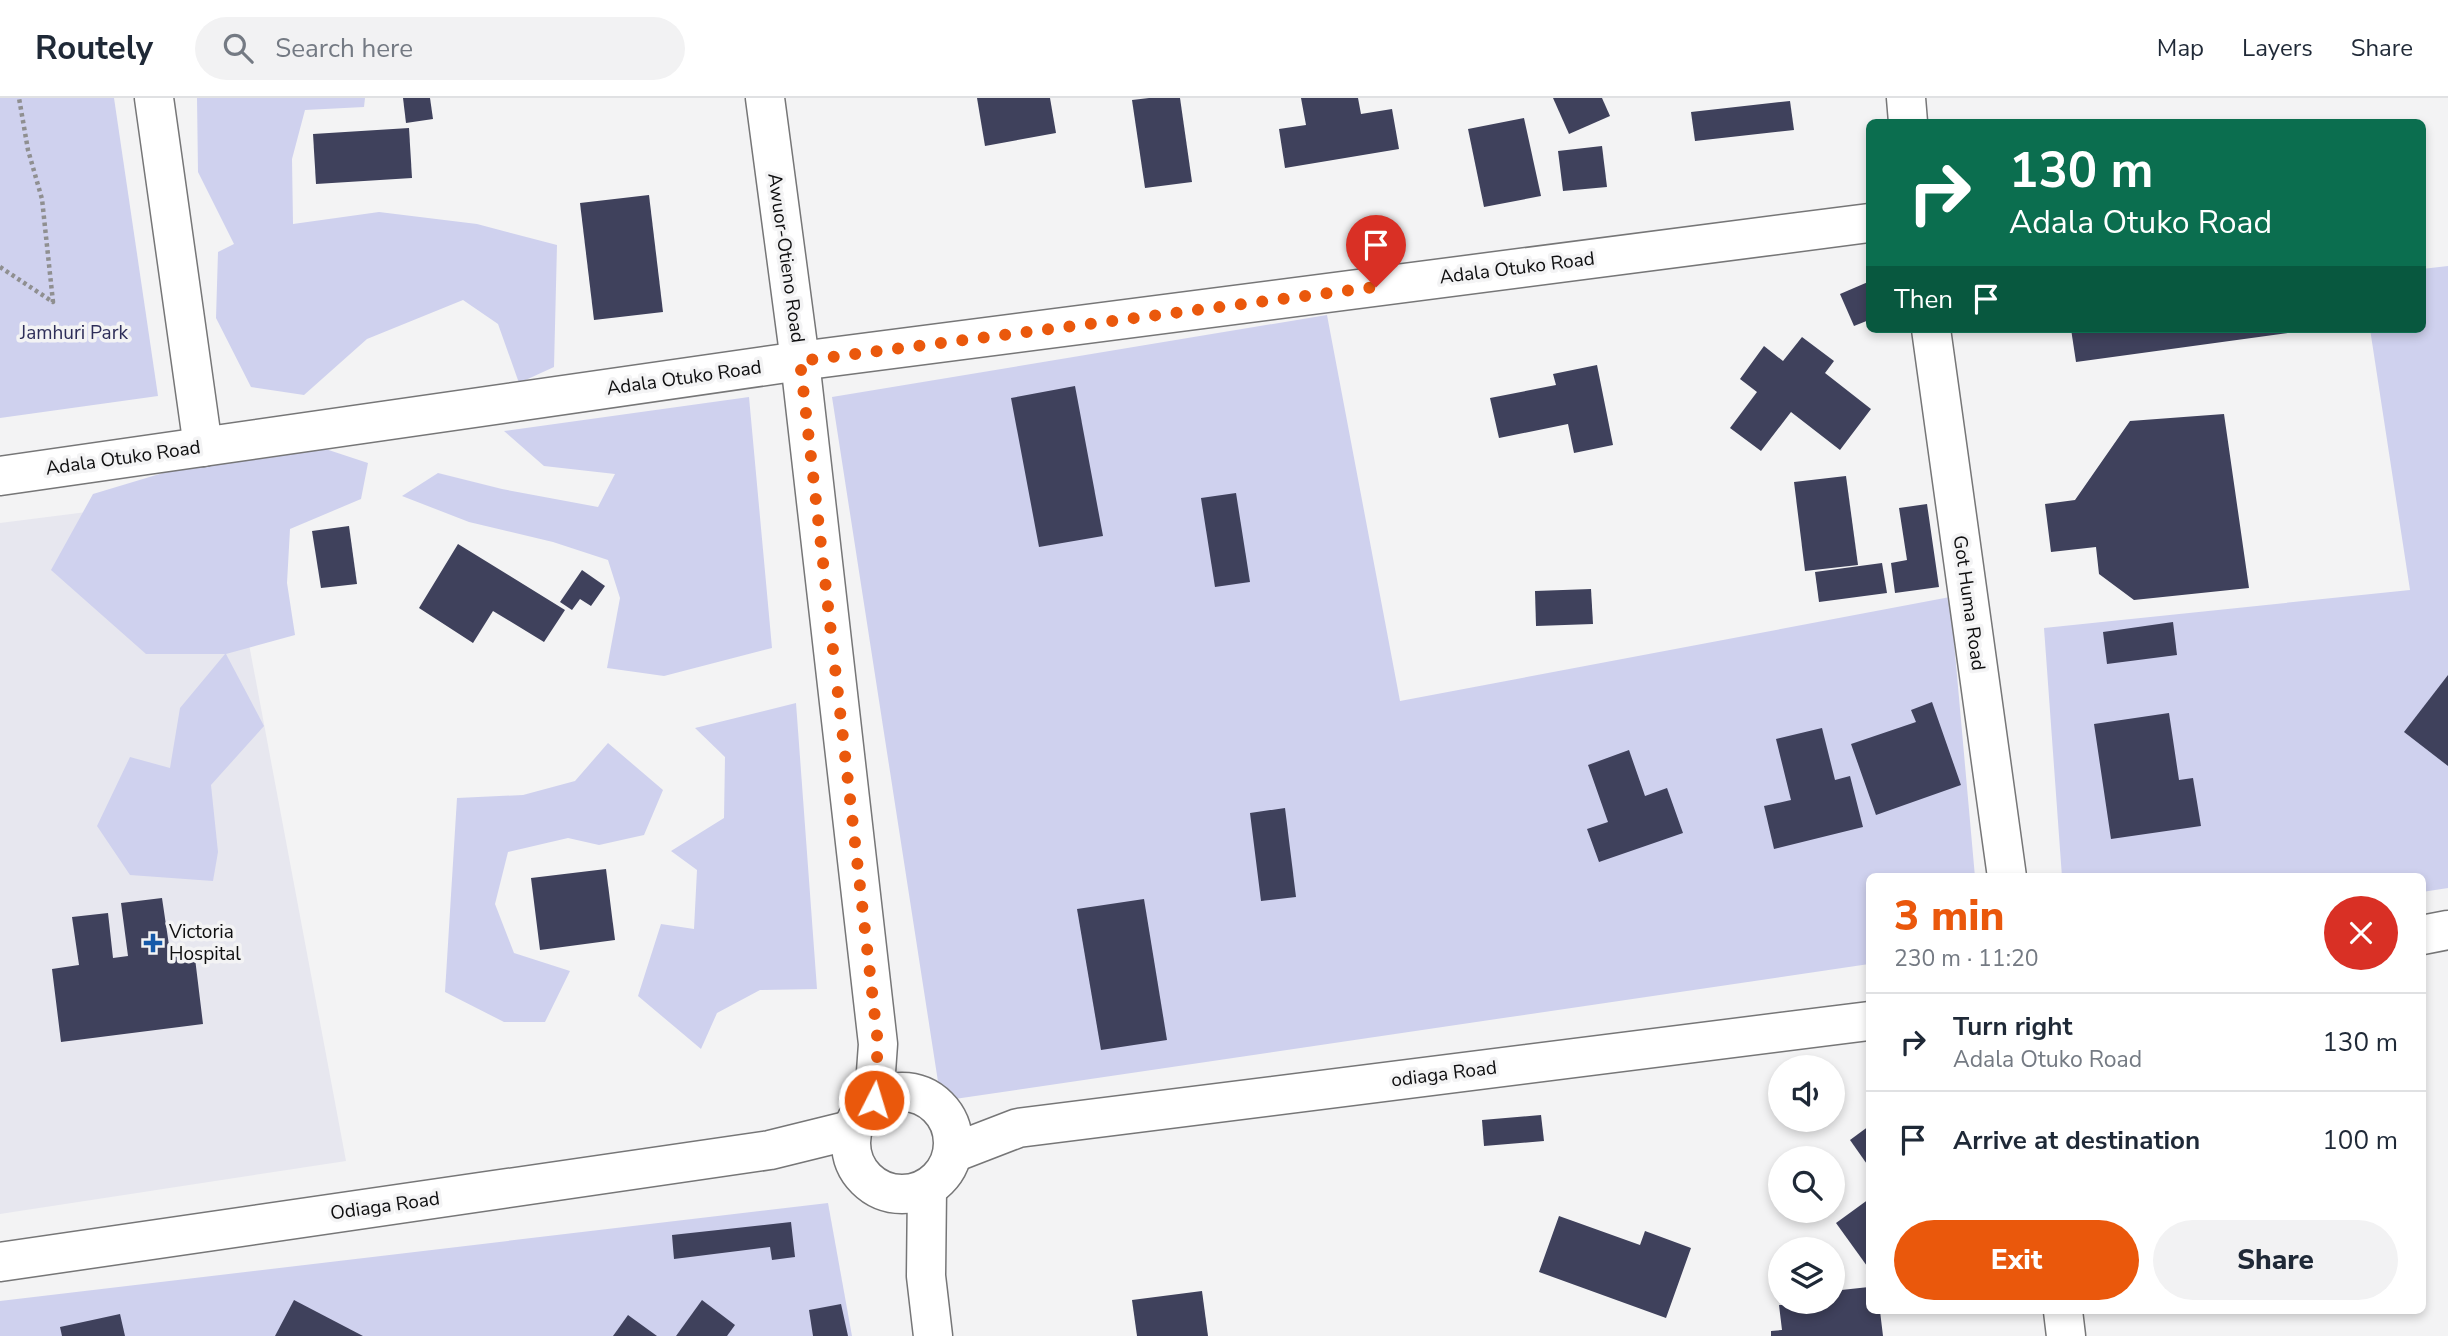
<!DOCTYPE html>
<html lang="en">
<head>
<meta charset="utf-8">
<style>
  :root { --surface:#fff; --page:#f2f2f3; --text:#1f2937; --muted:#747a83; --line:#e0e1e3; --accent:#ea580c }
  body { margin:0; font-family:"Nunito Sans",sans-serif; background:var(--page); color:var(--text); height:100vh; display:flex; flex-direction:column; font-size:26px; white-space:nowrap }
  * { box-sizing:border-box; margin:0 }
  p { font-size:23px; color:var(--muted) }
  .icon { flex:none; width:38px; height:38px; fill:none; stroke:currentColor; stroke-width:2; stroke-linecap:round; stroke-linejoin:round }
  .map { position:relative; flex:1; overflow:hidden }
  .drawer { position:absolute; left:1866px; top:775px; width:560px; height:441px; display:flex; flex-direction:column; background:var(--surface); border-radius:10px; box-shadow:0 4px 10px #0003 }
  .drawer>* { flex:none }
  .hud { position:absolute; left:1866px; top:21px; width:560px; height:214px; border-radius:10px; box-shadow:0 4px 10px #0003; background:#0b6e4f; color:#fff; overflow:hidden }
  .controls { position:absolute; left:1768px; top:957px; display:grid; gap:14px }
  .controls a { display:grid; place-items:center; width:77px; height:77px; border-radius:50%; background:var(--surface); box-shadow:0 4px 10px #0003; font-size:35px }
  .pin { position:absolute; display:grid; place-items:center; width:60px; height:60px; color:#fff; margin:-72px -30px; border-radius:50% 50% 50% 0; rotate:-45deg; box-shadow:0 0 7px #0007 }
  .pin .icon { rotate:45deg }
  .me { position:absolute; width:77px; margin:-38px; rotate:5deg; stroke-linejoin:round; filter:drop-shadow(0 0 5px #0008) }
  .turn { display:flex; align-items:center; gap:24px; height:147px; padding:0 28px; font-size:32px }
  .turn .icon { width:91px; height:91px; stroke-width:2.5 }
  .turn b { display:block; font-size:49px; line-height:60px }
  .then { display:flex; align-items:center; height:66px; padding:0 28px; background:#0003; gap:14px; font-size:26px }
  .round { display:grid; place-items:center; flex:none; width:74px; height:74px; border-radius:37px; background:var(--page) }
  .headline { display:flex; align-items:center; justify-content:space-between; height:119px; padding:0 28px }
  h1 { font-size:42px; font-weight:800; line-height:52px; color:var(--accent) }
  .primary-button { display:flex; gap:14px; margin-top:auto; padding:14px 28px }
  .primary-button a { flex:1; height:80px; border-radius:42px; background:var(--accent); color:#fff; font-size:28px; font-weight:800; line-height:80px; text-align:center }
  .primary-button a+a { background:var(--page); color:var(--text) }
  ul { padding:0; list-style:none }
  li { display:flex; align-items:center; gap:21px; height:98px; padding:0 28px; border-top:2px solid var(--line) }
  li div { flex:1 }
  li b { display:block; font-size:26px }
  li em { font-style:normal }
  header { display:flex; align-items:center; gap:42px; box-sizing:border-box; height:98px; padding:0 35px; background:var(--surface); border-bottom:2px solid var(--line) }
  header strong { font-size:33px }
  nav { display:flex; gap:38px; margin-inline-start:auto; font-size:24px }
  .search { width:490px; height:63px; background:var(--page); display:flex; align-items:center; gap:18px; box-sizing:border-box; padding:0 24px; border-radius:38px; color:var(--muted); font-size:26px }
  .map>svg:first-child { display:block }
</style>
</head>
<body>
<header>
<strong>Routely</strong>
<div class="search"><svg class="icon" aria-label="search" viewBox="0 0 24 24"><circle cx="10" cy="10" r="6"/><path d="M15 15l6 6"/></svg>Search here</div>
<nav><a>Map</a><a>Layers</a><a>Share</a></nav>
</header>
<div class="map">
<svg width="2448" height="1238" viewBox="0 0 2448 1238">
  <rect width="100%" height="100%" fill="#f3f3f4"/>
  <polygon fill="#e7e7ef" points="221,397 346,1063 0,1116 0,425"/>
  <g fill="#cfd1ee">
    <polygon points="0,0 114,0 158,298 0,320"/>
    <polygon points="197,0 365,0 364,9 305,12 292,61 293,126 379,114 477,126 557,147 554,269 519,285 498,226 463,202 367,241 304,297 251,289 216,220 218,154 234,146 198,74"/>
    <polygon points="2448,168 2448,790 2422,794 2422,779 2062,779 2044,530 2410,492 2370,231 2422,231 2422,171"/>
    <polygon points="1327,217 1400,603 1950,499 1975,779 1869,779 1869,866 941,1003 832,299"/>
    <polygon points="749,299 772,550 664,578 607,570 620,500 608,462 553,444 469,424 402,398 438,375 502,391 598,409 615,376 544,368 504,333"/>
    <polygon points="286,338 368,365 361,401 290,431 287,485 295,537 226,556 264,628 211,687 218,754 213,783 130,777 97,728 130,659 170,670 180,610 225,556 146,556 51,472 93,396"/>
    <polygon points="796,605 817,891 760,892 717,915 701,951 638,898 661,826 694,831 697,772 671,753 724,720 725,659 695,630"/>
    <polygon points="608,645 663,692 644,737 599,747 568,740 508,754 495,806 514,855 570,873 545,924 504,924 445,894 457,700 523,697 575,683"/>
    <polygon points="828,1105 852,1238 0,1238 0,1203"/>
  </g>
  <g fill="#3f415c">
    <polygon points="403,0 430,0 433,21 406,25"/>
    <polygon points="977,0 1050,0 1056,35 985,48"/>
    <polygon points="1149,0 1180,0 1192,84 1145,90 1132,2"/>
    <polygon points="1301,0 1358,0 1361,16 1392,11 1399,51 1285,70 1279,31 1306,27"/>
    <polygon points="1553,0 1602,0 1610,18 1569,36"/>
    <polygon points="1790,3 1794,32 1695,43 1691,14"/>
    <polygon points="1524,20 1541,98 1484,109 1468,31"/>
    <polygon points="409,30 412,80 316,86 313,36"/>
    <polygon points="1602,48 1607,89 1563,93 1558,53"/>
    <polygon points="649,97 663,214 594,222 580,105"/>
    <polygon points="1868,184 1869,222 1854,228 1840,196"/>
    <polygon points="2071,231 2302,231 2302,233 2076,264"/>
    <polygon points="1802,239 1834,263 1825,275 1871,311 1840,352 1791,314 1761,353 1730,330 1757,294 1740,281 1764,248 1783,263"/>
    <polygon points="1597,267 1613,347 1574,355 1568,326 1499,340 1490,300 1556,287 1553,276"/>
    <polygon points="1075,288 1103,438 1039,449 1011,300"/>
    <polygon points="2224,316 2249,490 2134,502 2099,476 2096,449 2051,454 2045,406 2075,402 2130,323"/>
    <polygon points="1846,378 1858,467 1805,473 1794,384"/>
    <polygon points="1236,395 1250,484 1215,489 1201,400"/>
    <polygon points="1927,406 1939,489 1895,495 1891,465 1907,462 1899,410"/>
    <polygon points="349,428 357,486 321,490 312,433"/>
    <polygon points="458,446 565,512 544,544 493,513 473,545 419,510"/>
    <polygon points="1882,465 1887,495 1819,504 1815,474"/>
    <polygon points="582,472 605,488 591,508 580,501 572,512 560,504"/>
    <polygon points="1591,491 1593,526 1536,528 1535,493"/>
    <polygon points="2173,524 2177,557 2107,566 2103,534"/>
    <polygon points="2448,577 2448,668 2404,634"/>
    <polygon points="1932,604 1961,687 1876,717 1851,646 1916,624 1911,612"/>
    <polygon points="2169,615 2179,682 2193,680 2201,728 2111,741 2094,626"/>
    <polygon points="1822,630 1835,682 1850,678 1863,729 1774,751 1764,708 1791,702 1776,641"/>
    <polygon points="1629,652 1645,698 1667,690 1683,735 1599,764 1587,731 1608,724 1588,667"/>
    <polygon points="1285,710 1296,799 1261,803 1250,715"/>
    <polygon points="606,771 615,842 540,852 531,780"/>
    <polygon points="162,800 170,854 194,852 203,926 61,944 52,871 79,867 72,819 108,815 113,860 128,858 121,805"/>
    <polygon points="1144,801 1167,942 1101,952 1077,811"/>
    <polygon points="1541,1017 1544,1043 1484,1048 1482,1022"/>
    <polygon points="1869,1028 1869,1069 1850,1042"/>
    <polygon points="1869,1101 1869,1166 1867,1168 1836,1125"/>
    <polygon points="1559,1118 1640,1147 1645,1133 1691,1150 1666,1220 1539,1174"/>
    <polygon points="791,1124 795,1159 772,1162 770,1149 674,1161 672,1137"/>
    <polygon points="1869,1189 1869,1213 1880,1213 1883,1238 1771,1238 1771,1233 1782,1232 1779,1207 1792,1207 1792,1204 1832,1204 1832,1193"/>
    <polygon points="1202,1193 1208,1238 1137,1238 1132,1202"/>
    <polygon points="294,1202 363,1238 275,1238"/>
    <polygon points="702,1202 735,1227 727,1238 676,1238"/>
    <polygon points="841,1206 848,1238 813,1238 809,1212"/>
    <polygon points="120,1216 125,1238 62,1238 60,1229"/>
    <polygon points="628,1217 657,1238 613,1238"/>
  </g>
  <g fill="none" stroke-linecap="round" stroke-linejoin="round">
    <defs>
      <g id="minor">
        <polyline points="154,0 203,349"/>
        <polyline points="1906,0 1908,24"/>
        <polyline points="1931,231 2007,779"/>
        <polyline points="0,378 800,263 1869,125"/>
        <polyline points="2063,1213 2066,1238"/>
      </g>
      <g id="major">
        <polyline points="765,0 800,263 878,946 874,1002"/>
        <polyline points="2422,837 2448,832"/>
        <circle cx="902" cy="1045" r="51"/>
        <polyline points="953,1055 1018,1030 1869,923"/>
        <polyline points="927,1091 926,1178 933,1238"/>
        <polyline points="0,1164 770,1052 851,1032"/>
      </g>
    </defs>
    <use href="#minor" stroke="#767677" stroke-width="41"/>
    <use href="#major" stroke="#767677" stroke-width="41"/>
    <polyline stroke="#8f8f90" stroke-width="4.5" stroke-dasharray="3.5 3.5" stroke-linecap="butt" points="0,169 53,204 42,101 28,52 19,0"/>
    <use href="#minor" stroke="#fff" stroke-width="38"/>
    <use href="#major" stroke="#fff" stroke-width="38"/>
  </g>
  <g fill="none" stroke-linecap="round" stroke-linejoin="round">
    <polyline stroke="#ea580c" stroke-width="12" stroke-dasharray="0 21.6" points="874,1002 878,946 800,263 1376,189"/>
  </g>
  <path fill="#1559a9" stroke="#f3f3f4" stroke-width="2.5" d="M149.5 834.5h7v7h7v7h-7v7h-7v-7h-7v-7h7z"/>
  <g text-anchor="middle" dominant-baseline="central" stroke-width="7" stroke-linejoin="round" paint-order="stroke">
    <g font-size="19" fill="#0e0e0f" stroke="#f3f3f4">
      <text transform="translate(786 160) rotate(82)">Awuor-Otieno Road</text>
      <text transform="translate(1517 170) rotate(-7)">Adala Otuko Road</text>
      <text transform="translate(684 280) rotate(-8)">Adala Otuko Road</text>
      <text transform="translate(123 360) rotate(-8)">Adala Otuko Road</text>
      <text transform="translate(1969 505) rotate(82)">Got Huma Road</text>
      <text transform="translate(1444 976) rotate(-7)">odiaga Road</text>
      <text transform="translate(385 1108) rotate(-8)">Odiaga Road</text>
    </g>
    <g font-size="19" fill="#2e2e59" stroke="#f3f3f4">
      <text x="74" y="235">Jamhuri Park</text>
    </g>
    <g font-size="19" fill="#0e0e0f" stroke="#f3f3f4" text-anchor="start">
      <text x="169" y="834">Victoria<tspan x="169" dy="22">Hospital</tspan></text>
    </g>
  </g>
</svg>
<div class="controls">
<a><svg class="icon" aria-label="sound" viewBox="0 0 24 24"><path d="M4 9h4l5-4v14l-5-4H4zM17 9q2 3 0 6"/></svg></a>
<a><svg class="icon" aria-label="search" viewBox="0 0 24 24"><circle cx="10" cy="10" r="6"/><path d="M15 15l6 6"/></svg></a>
<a><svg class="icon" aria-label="layers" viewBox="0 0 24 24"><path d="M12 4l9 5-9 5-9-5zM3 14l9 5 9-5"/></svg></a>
</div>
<div class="pin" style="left:1376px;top:189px;background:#d93025"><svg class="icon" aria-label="arrive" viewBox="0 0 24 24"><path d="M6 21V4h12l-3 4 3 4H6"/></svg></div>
<svg class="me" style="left:874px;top:1002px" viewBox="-20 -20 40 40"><circle r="17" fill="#ea580c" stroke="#fff" stroke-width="3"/><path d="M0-11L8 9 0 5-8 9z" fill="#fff"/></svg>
<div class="hud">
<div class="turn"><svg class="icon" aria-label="right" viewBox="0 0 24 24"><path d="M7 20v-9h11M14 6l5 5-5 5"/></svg><div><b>130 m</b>Adala Otuko Road</div></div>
<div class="then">Then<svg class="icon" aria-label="arrive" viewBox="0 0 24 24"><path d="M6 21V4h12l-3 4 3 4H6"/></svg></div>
</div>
<section class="drawer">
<div class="headline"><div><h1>3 min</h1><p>230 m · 11:20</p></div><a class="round" style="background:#d93025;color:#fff"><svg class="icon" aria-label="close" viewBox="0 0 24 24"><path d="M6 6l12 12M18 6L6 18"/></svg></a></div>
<ul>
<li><svg class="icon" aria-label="right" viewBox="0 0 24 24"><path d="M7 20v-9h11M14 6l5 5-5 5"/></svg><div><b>Turn right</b><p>Adala Otuko Road</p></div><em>130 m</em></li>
<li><svg class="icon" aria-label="arrive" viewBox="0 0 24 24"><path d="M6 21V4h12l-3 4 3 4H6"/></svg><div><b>Arrive at destination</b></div><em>100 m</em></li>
</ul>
<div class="primary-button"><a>Exit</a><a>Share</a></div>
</section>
</div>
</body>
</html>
